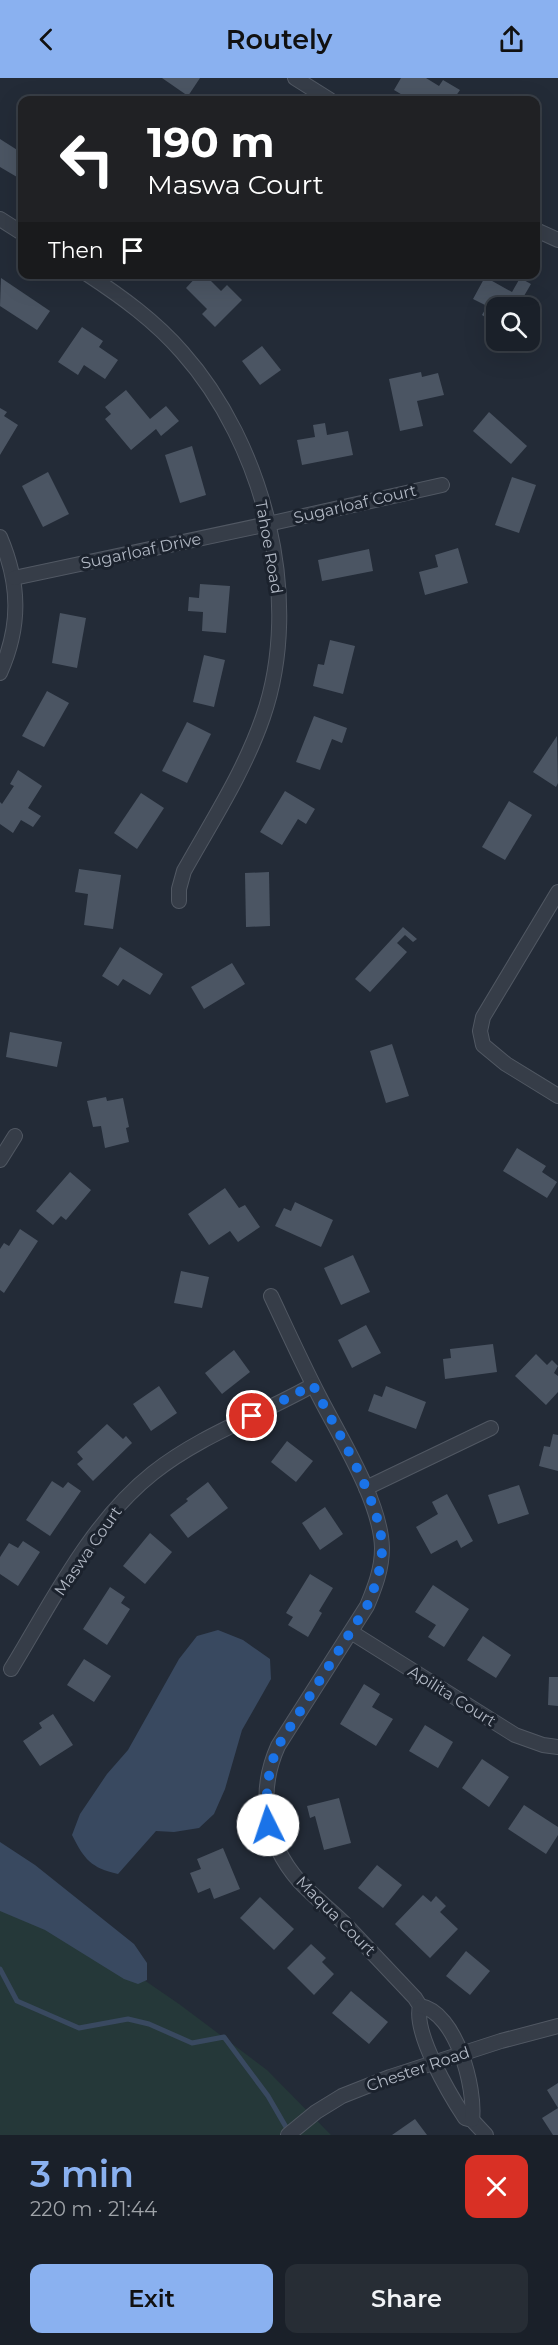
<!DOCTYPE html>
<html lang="en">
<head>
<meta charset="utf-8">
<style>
  :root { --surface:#1a2029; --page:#272d35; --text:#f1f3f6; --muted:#9fa3a8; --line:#383e46; --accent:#8ab1f0 }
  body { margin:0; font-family:Montserrat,sans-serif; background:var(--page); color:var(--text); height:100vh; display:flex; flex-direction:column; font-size:22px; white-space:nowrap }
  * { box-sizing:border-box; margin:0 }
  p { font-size:20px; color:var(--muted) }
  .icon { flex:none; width:33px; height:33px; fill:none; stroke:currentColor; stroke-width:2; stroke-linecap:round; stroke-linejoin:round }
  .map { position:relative; height:2057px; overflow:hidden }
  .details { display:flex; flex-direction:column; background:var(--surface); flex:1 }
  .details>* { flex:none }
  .banner { position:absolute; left:18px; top:18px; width:522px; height:183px; border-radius:12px; box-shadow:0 6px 24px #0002,0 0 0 2px var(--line); background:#202124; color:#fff; overflow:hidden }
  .buttons { position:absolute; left:486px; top:219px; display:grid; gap:12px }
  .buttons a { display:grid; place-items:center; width:54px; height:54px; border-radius:12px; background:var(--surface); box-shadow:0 6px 24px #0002,0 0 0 2px var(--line); font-size:30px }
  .pin { position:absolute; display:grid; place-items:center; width:51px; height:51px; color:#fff; margin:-26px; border:3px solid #fff; border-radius:50%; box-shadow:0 2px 6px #0007 }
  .me { position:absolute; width:66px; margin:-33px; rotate:356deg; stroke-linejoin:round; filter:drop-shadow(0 0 4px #0008) }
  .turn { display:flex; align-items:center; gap:21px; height:126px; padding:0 30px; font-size:27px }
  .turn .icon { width:78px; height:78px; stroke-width:2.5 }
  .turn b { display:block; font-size:42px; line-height:51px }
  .then { display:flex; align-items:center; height:57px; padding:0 30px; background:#0003; gap:12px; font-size:22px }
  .round { display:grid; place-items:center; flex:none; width:63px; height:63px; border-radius:12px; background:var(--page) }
  .headline { display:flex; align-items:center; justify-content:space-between; height:102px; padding:0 30px }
  h1 { font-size:36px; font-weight:600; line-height:45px; color:var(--accent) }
  .button { display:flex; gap:12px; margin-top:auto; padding:12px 30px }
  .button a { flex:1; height:69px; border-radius:12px; background:var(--accent); color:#111; font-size:24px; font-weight:600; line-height:69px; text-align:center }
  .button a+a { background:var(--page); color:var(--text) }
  header { display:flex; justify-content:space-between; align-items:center; height:78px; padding:0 30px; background:var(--accent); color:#111; font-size:27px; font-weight:600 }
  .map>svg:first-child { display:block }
</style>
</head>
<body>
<header><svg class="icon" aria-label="back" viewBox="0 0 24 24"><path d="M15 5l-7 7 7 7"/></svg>Routely<svg class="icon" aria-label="share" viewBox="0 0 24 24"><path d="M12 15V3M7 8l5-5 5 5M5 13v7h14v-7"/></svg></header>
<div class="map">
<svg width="558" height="2057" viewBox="0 0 558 2057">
  <rect width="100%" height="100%" fill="#232b37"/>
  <polygon fill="#253839" points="0,1803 179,1926 267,1992 331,2057 0,2057"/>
  <g fill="#394960">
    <path d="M218,1552L243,1562L270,1581L271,1601L242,1652L225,1711L214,1736L199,1750L174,1754L156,1753L118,1796C91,1790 84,1781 72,1757L80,1736L107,1696L128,1672L179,1581L197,1558Z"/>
    <polygon points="0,1764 35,1787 134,1866 147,1885 147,1902 138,1906 124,1901 45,1852 0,1833"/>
  </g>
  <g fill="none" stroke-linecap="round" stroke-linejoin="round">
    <polyline stroke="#394960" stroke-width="5" points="0,1891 17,1923 79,1950 128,1941 149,1946 192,1965 224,1959 268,2018 290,2056"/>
  </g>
  <g fill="#4b5563">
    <polygon points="162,0 200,0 188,18"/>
    <polygon points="401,0 426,0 439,8 443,2 460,12 453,22 411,22 394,12"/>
    <polygon points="0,61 22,75 22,102 0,89"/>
    <polygon points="199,196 204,196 221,213 227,207 242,222 215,249 202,236 207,231 186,210"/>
    <polygon points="485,199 512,214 520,200 531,206 517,230 496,230 496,246 482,237 487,228 473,221"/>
    <polygon points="1,200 50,233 37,252 0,228"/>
    <polygon points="82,249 103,263 99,269 118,282 105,301 84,287 78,297 58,284"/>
    <polygon points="262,268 281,292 260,307 242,283"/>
    <polygon points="421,294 422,299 438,295 444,317 417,323 423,348 400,353 389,301"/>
    <polygon points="126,312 150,341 166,328 179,343 161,358 156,351 131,372 105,341 111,336 105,329"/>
    <polygon points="0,330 7,334 4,338 18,347 0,377"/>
    <polygon points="489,334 527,368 511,386 473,353"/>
    <polygon points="325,345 327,357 348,353 353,377 302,387 297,362 315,359 313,347"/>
    <polygon points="192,368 206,417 180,425 165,377"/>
    <polygon points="48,394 69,436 43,449 22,408"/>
    <polygon points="512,399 536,407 519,455 495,447"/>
    <polygon points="458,470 468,505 425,517 419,494 438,489 435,477"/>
    <polygon points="369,471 373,493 322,503 318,482"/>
    <polygon points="200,506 230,508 226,555 202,553 203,534 188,533 189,519 199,520"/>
    <polygon points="60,535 86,540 77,590 52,585"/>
    <polygon points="330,562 355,568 343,616 313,608 318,586 324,587"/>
    <polygon points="204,577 225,582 214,629 193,624"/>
    <polygon points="47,613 69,625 44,669 22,658"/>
    <polygon points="314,638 347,650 342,665 332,661 320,692 296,684"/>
    <polygon points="187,644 211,656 187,705 162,693"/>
    <polygon points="557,658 558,705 556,709 533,694"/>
    <polygon points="18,692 42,708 28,730 41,738 33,749 21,742 13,755 0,746 0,724 2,726 14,708 10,706"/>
    <polygon points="285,713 315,731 306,746 298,741 282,767 260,754"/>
    <polygon points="141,715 164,730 137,771 114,755"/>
    <polygon points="509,723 532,737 505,782 482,769"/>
    <polygon points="79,791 121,797 113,851 84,847 88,816 75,814"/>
    <polygon points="269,794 270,848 246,849 245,795"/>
    <polygon points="403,849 417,861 413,864 405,857 397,865 407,874 370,914 355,901"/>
    <polygon points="120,869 163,896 150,917 123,901 118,908 102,898"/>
    <polygon points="232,885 245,906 204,931 191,909"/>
    <polygon points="10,954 62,964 57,989 6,979"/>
    <polygon points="392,966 409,1018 386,1025 370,973"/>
    <polygon points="106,1019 107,1023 123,1020 129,1049 126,1050 129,1064 105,1070 101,1048 93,1049 87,1023"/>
    <polygon points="517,1070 546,1088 542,1094 557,1104 547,1120 503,1093"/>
    <polygon points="70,1094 91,1112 66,1142 61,1138 53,1147 36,1133"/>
    <polygon points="225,1110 239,1130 245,1127 260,1149 238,1164 230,1153 209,1167 188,1136"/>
    <polygon points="295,1124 333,1142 321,1169 275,1148 284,1130 291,1133"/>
    <polygon points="20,1151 38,1163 4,1215 0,1212 0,1171 4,1165 9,1168"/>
    <polygon points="353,1177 370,1214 341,1227 324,1190"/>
    <polygon points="181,1193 209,1199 202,1230 174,1225"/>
    <polygon points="366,1247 381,1275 352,1290 338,1262"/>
    <polygon points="493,1266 497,1294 445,1301 443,1281 451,1280 450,1271"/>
    <polygon points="234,1272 250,1294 222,1316 205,1295"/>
    <polygon points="536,1276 547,1287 552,1282 558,1288 554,1295 558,1298 558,1314 546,1327 515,1298"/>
    <polygon points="159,1308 177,1335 151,1353 133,1326"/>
    <polygon points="386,1308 426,1324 416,1351 368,1333 374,1316 382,1319"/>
    <polygon points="107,1346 123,1361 126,1358 132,1365 93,1403 77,1386 83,1381 77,1374"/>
    <polygon points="553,1356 558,1357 558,1393 539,1388 544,1368 550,1369"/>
    <polygon points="287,1363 313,1383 296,1404 271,1384"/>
    <polygon points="52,1403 63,1410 68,1404 81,1413 50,1458 26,1442"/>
    <polygon points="208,1404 228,1430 188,1460 170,1437 188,1423 186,1421"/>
    <polygon points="519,1407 529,1436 498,1446 488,1417"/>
    <polygon points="447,1416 473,1463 461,1470 457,1462 431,1476 416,1449 438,1436 432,1424"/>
    <polygon points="325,1429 343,1456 320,1472 302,1445"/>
    <polygon points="150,1455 172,1474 145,1506 123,1488"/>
    <polygon points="23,1463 40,1474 18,1508 0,1496 0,1479 9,1465 18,1470"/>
    <polygon points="310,1496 333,1510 319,1533 322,1535 308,1559 288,1547 293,1539 286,1535"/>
    <polygon points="433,1507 469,1531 444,1569 428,1559 436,1547 415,1534"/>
    <polygon points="110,1509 125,1519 121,1525 130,1531 107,1567 83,1551"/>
    <polygon points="483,1558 511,1577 496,1600 467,1582"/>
    <polygon points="84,1581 111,1598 94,1624 67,1607"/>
    <polygon points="549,1599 558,1599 558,1628 548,1627"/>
    <polygon points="364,1606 380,1616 372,1629 393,1641 376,1668 340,1646"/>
    <polygon points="53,1636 73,1667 40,1688 23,1663 42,1650 39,1645"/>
    <polygon points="425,1647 453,1664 438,1690 409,1673"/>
    <polygon points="482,1681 509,1699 489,1729 462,1710"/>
    <polygon points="339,1720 351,1765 324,1772 315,1738 310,1740 307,1728"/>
    <polygon points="524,1727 558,1749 558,1757 546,1776 508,1751"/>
    <polygon points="223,1770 240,1811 214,1821 210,1810 198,1815 190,1795 201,1791 197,1781"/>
    <polygon points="377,1787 402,1807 383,1830 358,1810"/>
    <polygon points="423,1817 431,1824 436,1818 446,1828 440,1834 458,1851 430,1880 395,1846"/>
    <polygon points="260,1819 294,1851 274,1872 240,1840"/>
    <polygon points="311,1866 326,1880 322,1884 334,1896 314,1917 287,1890"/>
    <polygon points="466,1873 490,1893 470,1917 446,1898"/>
    <polygon points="351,1913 388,1944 369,1966 332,1935"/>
    <polygon points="558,2005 558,2057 553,2057 542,2040 558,2030 547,2012"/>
    <polygon points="415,2041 427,2057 392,2057"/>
  </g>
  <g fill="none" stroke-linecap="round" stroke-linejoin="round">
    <defs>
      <g id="street">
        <polyline points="295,0 330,22"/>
        <polyline points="0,141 22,155"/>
        <polyline points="536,152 558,162"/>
        <path d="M87,196C122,219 155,243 182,274C264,366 304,521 263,639C244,694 212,743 184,793L179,811V823"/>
        <path d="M0,459C20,506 21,548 0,595"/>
        <polyline points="14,500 268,446 442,407"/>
        <polyline points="558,814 483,939 480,953 483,967 506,986 558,1018"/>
        <polyline points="0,1082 15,1058"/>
        <path d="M271,1218C287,1252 302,1285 319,1318C340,1359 381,1424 382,1470C382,1491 375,1509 367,1528L278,1668C257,1715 265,1764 299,1803C314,1819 331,1832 346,1847C369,1871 392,1896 415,1920L420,1928C413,1955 450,2017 465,2040L472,2042L486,2057"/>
        <polyline points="366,1410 491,1350"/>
        <polyline points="351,1554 515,1657 543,1667 558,1669"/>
        <path d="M11,1591C52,1524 90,1445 153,1395C201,1357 260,1337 313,1307"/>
        <path d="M420,1928C456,1934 476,2010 472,2042"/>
        <polyline points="288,2057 316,2034 342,2018 390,1999 501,1963 558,1948"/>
      </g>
    </defs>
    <use href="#street" stroke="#515863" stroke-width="16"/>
    <use href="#street" stroke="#363d48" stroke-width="14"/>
  </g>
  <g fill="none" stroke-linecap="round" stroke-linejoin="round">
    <path stroke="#1a73e8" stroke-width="10" stroke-dasharray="0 18" d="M252,1338L313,1307C335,1350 381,1423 382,1469C382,1490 375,1509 367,1528L278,1668C267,1694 265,1718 268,1747"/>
  </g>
  <g text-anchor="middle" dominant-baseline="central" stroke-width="6" stroke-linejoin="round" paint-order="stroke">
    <g font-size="16" fill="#b1b8c4" stroke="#1b222d">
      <text transform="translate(355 426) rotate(-13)">Sugarloaf Court</text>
      <text transform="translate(269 469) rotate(80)">Tahoe Road</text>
      <text transform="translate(141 473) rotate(-12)">Sugarloaf Drive</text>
      <text transform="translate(88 1473) rotate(-55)">Maswa Court</text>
      <text transform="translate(452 1618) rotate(32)">Apilita Court</text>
      <text transform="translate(336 1838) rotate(45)">Maqua Court</text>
      <text transform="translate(418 1991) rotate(-19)">Chester Road</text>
    </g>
  </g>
</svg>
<div class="buttons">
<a><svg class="icon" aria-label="search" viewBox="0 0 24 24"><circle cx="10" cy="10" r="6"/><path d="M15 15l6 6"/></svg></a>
</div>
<div class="pin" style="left:252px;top:1338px;background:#d93025"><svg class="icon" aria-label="arrive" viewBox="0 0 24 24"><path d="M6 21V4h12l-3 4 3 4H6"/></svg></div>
<svg class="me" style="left:268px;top:1747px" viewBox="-20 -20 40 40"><circle r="19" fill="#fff"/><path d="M0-13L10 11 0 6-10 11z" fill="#1a73e8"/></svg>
<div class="banner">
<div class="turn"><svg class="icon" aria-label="left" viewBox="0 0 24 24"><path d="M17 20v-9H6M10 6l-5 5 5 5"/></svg><div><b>190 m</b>Maswa Court</div></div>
<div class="then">Then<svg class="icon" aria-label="arrive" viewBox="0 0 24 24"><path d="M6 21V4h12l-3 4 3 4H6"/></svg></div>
</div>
</div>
<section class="details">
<div class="headline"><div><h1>3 min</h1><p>220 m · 21:44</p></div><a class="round" style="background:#d93025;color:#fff"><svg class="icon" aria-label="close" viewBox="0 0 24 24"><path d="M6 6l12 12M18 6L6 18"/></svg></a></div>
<div class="button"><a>Exit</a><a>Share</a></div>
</section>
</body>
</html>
